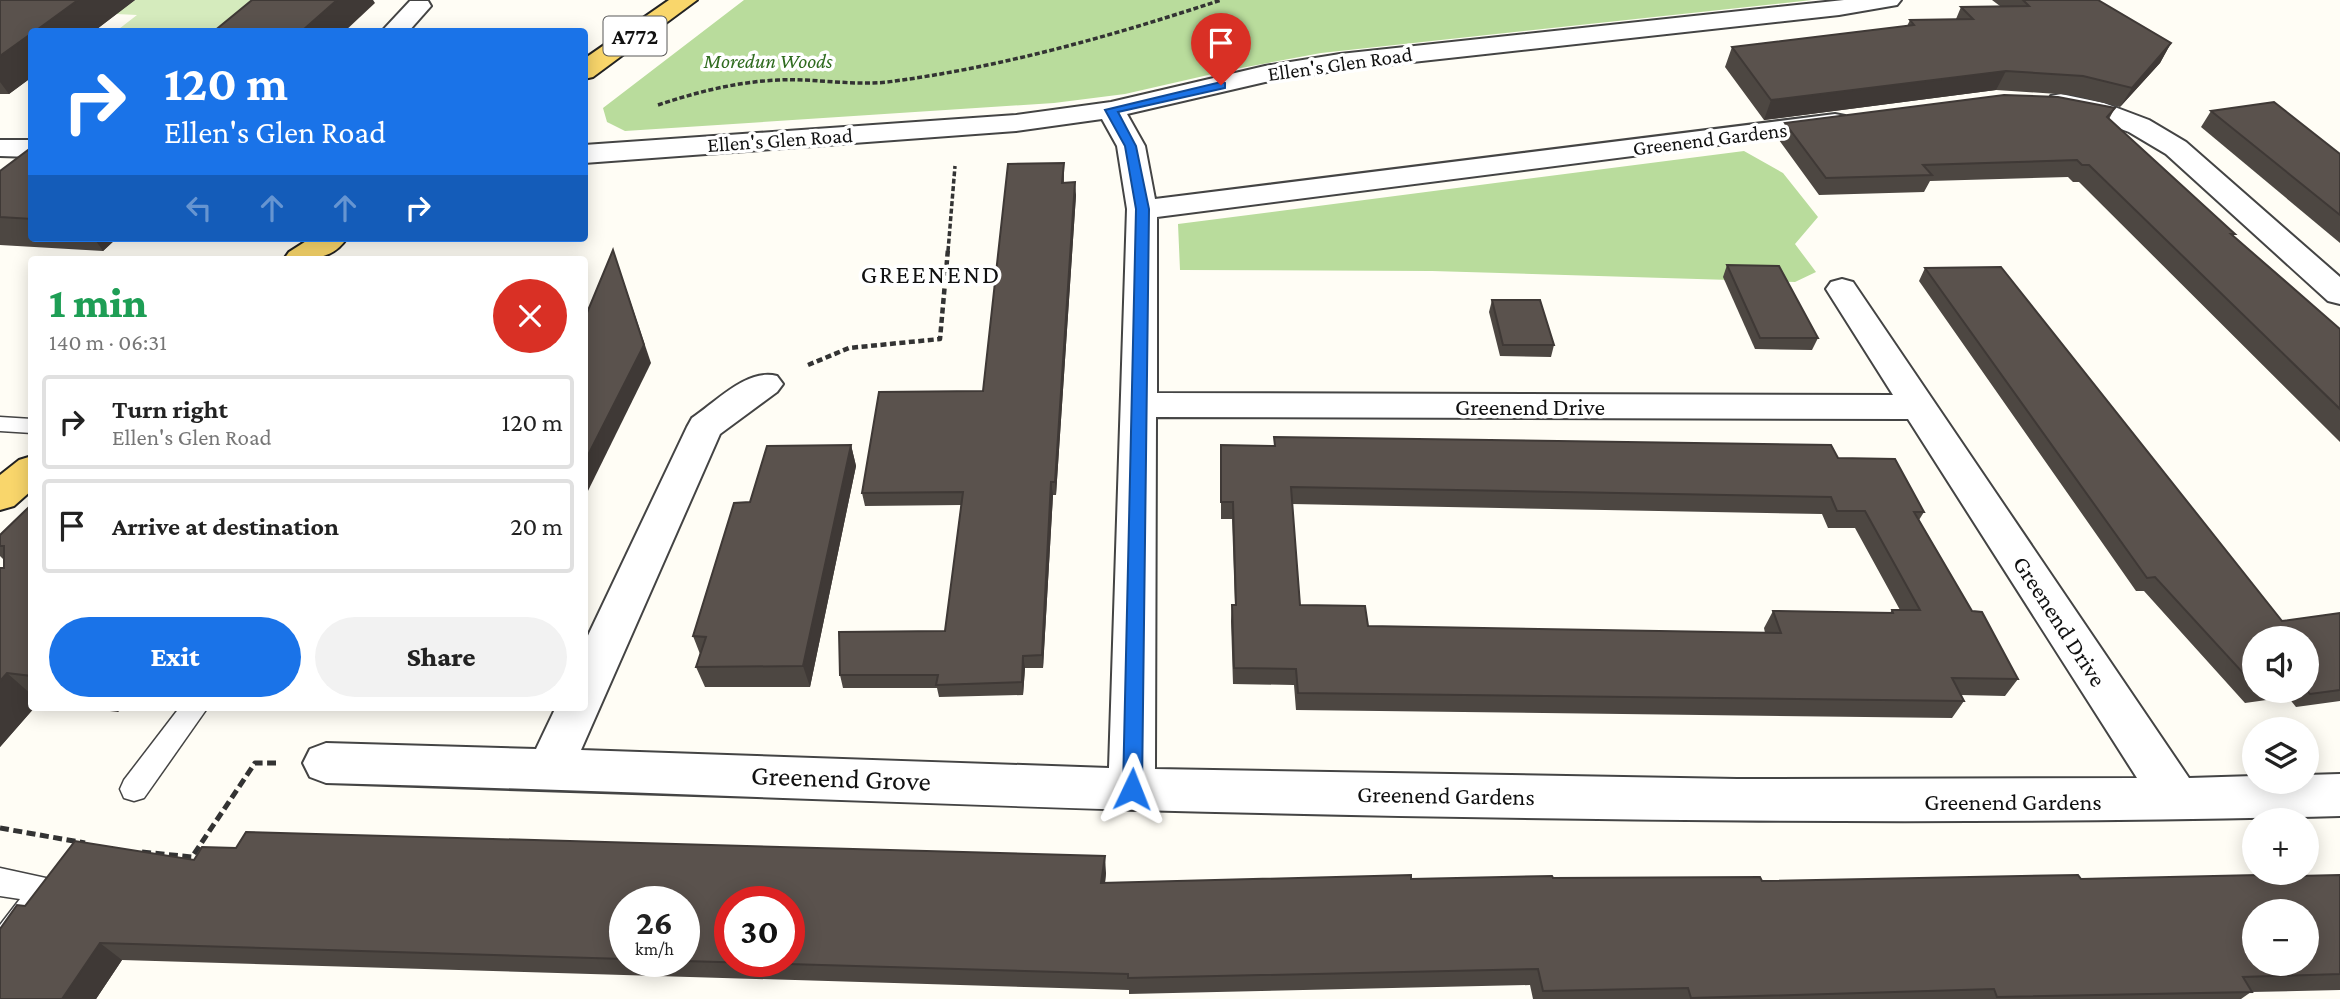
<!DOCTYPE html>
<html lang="en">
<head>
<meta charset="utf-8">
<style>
  :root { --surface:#fff; --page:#f2f2f2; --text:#222; --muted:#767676; --line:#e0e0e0; --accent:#1a73e8 }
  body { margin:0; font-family:"Crimson Pro",serif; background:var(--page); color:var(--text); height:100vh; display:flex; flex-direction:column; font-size:26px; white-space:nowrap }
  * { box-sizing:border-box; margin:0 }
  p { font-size:23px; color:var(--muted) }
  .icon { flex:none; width:38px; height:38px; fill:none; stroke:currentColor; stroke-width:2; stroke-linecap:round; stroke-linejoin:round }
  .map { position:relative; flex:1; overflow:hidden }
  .side { position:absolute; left:28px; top:256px; width:560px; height:455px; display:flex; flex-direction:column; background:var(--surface); border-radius:7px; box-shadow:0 4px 18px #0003 }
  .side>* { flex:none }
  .banner { position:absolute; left:28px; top:28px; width:560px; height:214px; border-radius:7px; box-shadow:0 4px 18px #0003; background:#1a73e8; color:#fff; overflow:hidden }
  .tools { position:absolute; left:2242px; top:626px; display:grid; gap:14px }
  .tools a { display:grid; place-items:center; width:77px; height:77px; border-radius:50%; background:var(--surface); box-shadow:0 4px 18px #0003; font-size:35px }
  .speed { position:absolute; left:609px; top:886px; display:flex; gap:14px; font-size:35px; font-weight:700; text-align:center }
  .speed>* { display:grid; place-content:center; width:91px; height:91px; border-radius:50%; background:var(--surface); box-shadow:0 4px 18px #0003; line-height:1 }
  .speed small { font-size:18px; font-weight:400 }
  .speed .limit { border:10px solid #d22; background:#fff; color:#111 }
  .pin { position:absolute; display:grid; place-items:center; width:60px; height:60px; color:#fff; margin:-72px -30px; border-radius:50% 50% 50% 0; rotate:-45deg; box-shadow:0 0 7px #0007 }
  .pin .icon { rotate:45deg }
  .me { position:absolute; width:77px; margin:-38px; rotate:2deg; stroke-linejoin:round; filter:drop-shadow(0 0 5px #0008) }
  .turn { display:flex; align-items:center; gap:24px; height:147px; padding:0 21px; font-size:32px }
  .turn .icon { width:91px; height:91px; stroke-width:2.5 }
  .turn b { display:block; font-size:49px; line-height:60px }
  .lanes { display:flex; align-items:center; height:66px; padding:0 21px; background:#0003; justify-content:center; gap:35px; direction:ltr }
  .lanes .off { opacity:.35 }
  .round { display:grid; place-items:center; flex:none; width:74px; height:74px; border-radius:37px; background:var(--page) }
  .head { display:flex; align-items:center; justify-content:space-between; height:119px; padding:0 21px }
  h1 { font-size:42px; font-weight:800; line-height:52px; color:#1e9e55 }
  .button { display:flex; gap:14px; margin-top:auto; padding:14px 21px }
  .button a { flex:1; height:80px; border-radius:42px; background:var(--accent); color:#fff; font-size:28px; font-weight:800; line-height:80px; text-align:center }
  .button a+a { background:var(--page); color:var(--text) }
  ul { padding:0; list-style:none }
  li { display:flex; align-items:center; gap:21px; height:94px; margin:0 14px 10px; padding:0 7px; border:4px solid var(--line); border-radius:7px }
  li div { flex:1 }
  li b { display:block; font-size:26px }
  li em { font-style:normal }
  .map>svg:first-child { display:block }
</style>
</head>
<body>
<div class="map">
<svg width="2340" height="999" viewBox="0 0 2340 999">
  <rect width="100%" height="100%" fill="#fffdf5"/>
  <polygon fill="#d5ebbd" points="135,0 290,0 252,31 115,32 137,15 116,14"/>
  <g fill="#b9dc9c">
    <polygon points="744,0 1812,0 1321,53 1230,70 1125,94 1054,103 625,131 607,122 603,108"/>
    <polygon points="1744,151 1783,173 1818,217 1795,244 1816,272 1795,282 1432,271 1180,270 1178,224"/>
  </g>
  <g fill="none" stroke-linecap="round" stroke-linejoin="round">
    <defs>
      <g id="lane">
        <polygon points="0,417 32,419 32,433 0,431"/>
        <polygon points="180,707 208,707 144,798 134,801 124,798 120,789 124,780"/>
        <polygon points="0,868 55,880 60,890 11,959 0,964 0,925 20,899 0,896"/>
      </g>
      <g id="street">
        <path d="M1844,0H1901L1897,5L1839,15L1340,70L1265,82L1127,114L1145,146L1155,199L1835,114L1845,116L1849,122L1845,128L1835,130L1157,217V393L1893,395L1826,289L1831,282L1842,279L1853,282L2189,778L2254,776V782H2306V775L2340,774V816C1939,826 1537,820 1136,810C866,802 596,790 326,783L310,777L303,763L310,749L326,743L536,749L556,707H584V644L687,427L692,418C716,402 747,368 777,376L783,384L777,392L720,434L581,750L1109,768L1127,209L1117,146L1102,119L1016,131L584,163V145L1016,115L1111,102L1265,66L1340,54ZM1156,417L1908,419L2137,778L1737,779L1155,769Z"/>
        <polygon points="410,1 428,1 431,6 408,32 381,32"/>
        <polygon points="2061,94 2104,103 2149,120 2186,142 2340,277 2340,304 2328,301 2166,154 2129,132 2086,116 2051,108 2048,102 2051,96"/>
        <polygon points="0,140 32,140 32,157 0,156"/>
      </g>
      <g id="primary">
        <polygon points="669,0 697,0 593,77 584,79 584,59"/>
        <path d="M311,238H347C332,261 309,259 284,259L289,252Z"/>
        <polygon points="32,456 32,490 14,506 0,510 0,475 19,460"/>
      </g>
    </defs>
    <use href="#lane" stroke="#444" stroke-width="3"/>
    <use href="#street" stroke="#444" stroke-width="4"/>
    <use href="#primary" stroke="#222" stroke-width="4"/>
    <g stroke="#333" stroke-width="3.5" stroke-dasharray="5 2.5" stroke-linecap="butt">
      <path d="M658,105C697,92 736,82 778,80C816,78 857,87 895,81C1006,66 1115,35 1221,0"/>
      <polyline points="948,251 955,166"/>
    </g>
    <polyline stroke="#333" stroke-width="4.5" stroke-dasharray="6 3.5" stroke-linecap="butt" points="808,365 849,348 940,339 948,249"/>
    <g stroke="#333" stroke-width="5" stroke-dasharray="9 4.5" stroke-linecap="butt">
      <polyline points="0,828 85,843"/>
      <polyline points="142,852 192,857 255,763 276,763"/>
    </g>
    <use href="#lane" fill="#fff" fill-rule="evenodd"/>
    <use href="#street" fill="#fff" fill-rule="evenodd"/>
    <use href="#primary" fill="#f9d66b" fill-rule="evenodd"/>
  </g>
  <g fill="#4d4742" fill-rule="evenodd">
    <polygon points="0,0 135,0 93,32 32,32 32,77 9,94 0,94"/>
    <polygon points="1992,0 2098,0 2171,43 2160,63 2120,107 2072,95 1996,90 1764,120 1725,67 1732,47 1907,26 1910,20 1956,19 1961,7 2000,6"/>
    <polygon points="2115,108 2109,119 2235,234 2233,236 2340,329 2340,442 2079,182 2073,182 2068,177 1930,181 1924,192 1819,195 1779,140 1785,123"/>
    <polygon points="2211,111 2340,154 2340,243 2201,127"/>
    <polygon points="32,147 32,238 117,238 103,251 0,245 0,171"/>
    <polygon points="1064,163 1064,183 1076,195 1056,495 1053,495 1043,668 1025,668 1023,695 939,697 937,688 843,688 840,675 945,631 961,505 865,506 862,493 983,391"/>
    <polygon points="164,238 226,238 223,241"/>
    <polygon points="1727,265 1818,338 1812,350 1755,349 1723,277"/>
    <path d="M1925,268L2282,621L2340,613V701L2296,707L2288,697L2245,703L2144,591H2136L1919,281ZM2254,639H2306V691H2254Z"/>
    <polygon points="1492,300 1554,345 1551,357 1500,356 1489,312"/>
    <path d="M1274,437L1838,458L1924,512L1919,520L1972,611L2018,679L2005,696L1961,695L1964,701L1952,718L1296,710L1294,685L1233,684L1231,621L1232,605H1235L1232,519H1221V445L1274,446ZM1292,504L1822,514L1828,528H1855L1900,610H1892L1890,613L1773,611L1764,628L1765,633L1368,626L1300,605Z"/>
    <polygon points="851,445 856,466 810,687 705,687 696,667 700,654 693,636 750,502"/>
    <polygon points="32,504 32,707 35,707 0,747 0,568 4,568 4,560 0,556 0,535"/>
    <polygon points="78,707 122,707 118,712"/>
    <path d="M194,860L1106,873L1105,883L1411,879L1553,878L1762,881L2081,879L2340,875V990L2251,992L2241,999H1533L1530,985L1129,994V990L122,960L96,999H0L25,906ZM625,901L684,961H625Z"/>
  </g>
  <g fill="#3f3936">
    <polygon points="78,0 135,0 93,32 34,32"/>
    <polygon points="337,0 373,0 375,3 344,32 304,32 303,30"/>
    <polygon points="32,33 32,77 9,94 0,82 0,56"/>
    <polygon points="2171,43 2160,63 2120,107 2132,88"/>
    <polygon points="2006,71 1996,90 1764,120 1771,100"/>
    <polygon points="1075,182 1076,195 1056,495 1055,482"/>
    <polygon points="94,238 117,238 103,251"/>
    <polygon points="613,250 651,363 584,499 584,463"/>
    <polygon points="851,445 856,466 810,687 803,666"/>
    <polygon points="1051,482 1053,495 1043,668 1042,655"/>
    <polygon points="1023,656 1025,668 1023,695 1022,682"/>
    <polygon points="7,673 32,695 32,707 35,707 0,747 0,681"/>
    <polygon points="114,707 122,707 118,712"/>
    <polygon points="1105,856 1106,873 1103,900 1101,883"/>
    <polygon points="100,943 122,960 96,999 62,999"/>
  </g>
  <g fill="#5a524d" stroke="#3f3936" stroke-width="2" fill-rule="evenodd">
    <polygon points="0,0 78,0 34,32 32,32 32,33 0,56"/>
    <polygon points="252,0 337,0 303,30 298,30 297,32 213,32"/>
    <polygon points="2023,0 2098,0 2171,43 2132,88 2083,76 2006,71 1771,100 1732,47 1914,25 1910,20 1973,19 1961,7 2029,6"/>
    <polygon points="2004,95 2058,97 2115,108 2107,117 2235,234 2231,234 2340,329 2340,409 2089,165 2082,165 2077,160 1923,165 1932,175 1826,178 1785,123"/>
    <polygon points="2274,102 2340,154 2340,215 2211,111"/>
    <polygon points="32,147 32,219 0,217 0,171"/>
    <polygon points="1064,163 1062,183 1075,182 1055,482 1051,482 1042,655 1023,656 1022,682 936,685 938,675 840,675 839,632 945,631 963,492 862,493 879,392 983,391 1008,164"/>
    <polygon points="613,250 644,345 584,463 584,320"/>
    <polygon points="1727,265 1779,266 1818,338 1760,338"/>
    <polygon points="2001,267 2282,621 2340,613 2340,690 2310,694 2306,689 2306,639 2254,639 2254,685 2155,577 2147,578 1925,268"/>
    <polygon points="1492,300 1540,300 1554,345 1503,345"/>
    <path d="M1274,437L1831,445L1838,458L1895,459L1924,512H1914L1972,611L1982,612L2018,679L1952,678L1964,701L1298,693L1296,669L1234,668L1232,605H1236L1233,502H1221V445L1275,446ZM1291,487L1831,497L1837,511H1865L1920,610H1892L1893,613L1773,611L1781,633L1368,626L1365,606L1300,605Z"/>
    <polygon points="851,445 803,666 696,667 706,637 693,636 734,503 750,502 767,446"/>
    <polygon points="32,504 32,676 7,673 0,681 0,568 4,568 4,546 0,546 0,535"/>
    <path d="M246,832L1105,856L1101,883L1411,875V879L1552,876L1553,878L1760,877L1762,881L2078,875L2081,879L2258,875L2260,877L2340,875V974L2243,977L2252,992L1997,997L1994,989L1691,998L1688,988L1543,991L1538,969L1128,978V974L684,961V901H625V959L100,943L62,999H0V929L17,905L25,906L75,841L194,860L202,847L236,848ZM730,901H789V961H730ZM2254,912H2306V964H2254Z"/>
  </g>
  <polygon fill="#1a73e8" stroke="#114b97" stroke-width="2" points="1221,82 1225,83 1225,88 1118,112 1136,146 1149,209 1142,789 1139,795 1132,797 1125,795 1123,789 1136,209 1125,146 1105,110"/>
  <g text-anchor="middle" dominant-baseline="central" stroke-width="7" stroke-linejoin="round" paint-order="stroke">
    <g font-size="21" font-style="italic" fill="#2f6b1f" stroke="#fff">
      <text x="768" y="61">Moredun Woods</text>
    </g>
    <g font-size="21" fill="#111" stroke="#fff">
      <text transform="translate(1340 64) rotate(-8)">Ellen's Glen Road</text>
      <text transform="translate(1710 139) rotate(-7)">Greenend Gardens</text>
      <text transform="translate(780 140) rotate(-4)">Ellen's Glen Road</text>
    </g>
    <rect fill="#fff" stroke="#585858" stroke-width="2" x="603.5" y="16.5" width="63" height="39" rx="5"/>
    <g font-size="23" font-weight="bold" fill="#111">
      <text x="635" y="36">A772</text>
    </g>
    <g font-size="24" fill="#111" stroke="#fff">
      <text x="1530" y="406">Greenend Drive</text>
      <text transform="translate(2060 621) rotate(57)">Greenend Drive</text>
      <text transform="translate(1446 795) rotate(1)">Greenend Gardens</text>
      <text x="2013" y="801">Greenend Gardens</text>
    </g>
    <g font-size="26" letter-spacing="2" fill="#111" stroke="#fff">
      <text x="931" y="274">GREENEND</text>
    </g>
    <g font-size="28" fill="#111" stroke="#fff">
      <text transform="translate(841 778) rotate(2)">Greenend Grove</text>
    </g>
  </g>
</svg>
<div class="tools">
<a><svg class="icon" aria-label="sound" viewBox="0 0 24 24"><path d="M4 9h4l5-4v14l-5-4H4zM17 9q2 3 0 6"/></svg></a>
<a><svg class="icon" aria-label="layers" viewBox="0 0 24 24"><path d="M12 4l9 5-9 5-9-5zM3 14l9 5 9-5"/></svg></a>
<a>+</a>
<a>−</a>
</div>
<div class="speed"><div>26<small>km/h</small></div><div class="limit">30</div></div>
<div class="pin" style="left:1221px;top:85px;background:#d93025"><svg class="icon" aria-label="arrive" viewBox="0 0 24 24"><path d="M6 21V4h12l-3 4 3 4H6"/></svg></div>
<svg class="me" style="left:1132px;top:789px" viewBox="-20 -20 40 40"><path d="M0-17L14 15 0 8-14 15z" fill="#1a73e8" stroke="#fff" stroke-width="4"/></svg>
<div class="banner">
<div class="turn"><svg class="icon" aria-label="right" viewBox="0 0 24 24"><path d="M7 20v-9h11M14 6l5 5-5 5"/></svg><div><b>120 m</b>Ellen's Glen Road</div></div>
<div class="lanes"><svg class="icon off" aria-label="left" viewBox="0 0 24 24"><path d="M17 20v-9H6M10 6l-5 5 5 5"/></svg><svg class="icon off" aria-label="ahead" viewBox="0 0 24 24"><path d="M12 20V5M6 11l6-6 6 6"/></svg><svg class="icon off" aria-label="ahead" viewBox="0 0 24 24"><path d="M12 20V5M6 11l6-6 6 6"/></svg><svg class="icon" aria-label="right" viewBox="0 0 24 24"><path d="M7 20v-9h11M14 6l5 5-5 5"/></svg></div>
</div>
<section class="side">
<div class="head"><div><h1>1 min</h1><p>140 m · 06:31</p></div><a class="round" style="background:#d93025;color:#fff"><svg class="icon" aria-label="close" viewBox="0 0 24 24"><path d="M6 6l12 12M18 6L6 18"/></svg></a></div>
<ul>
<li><svg class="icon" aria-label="right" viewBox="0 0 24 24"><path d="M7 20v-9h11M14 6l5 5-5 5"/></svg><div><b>Turn right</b><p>Ellen's Glen Road</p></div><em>120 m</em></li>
<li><svg class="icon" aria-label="arrive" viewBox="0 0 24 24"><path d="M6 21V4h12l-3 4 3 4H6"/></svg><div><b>Arrive at destination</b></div><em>20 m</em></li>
</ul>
<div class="button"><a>Exit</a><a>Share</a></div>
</section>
</div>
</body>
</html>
